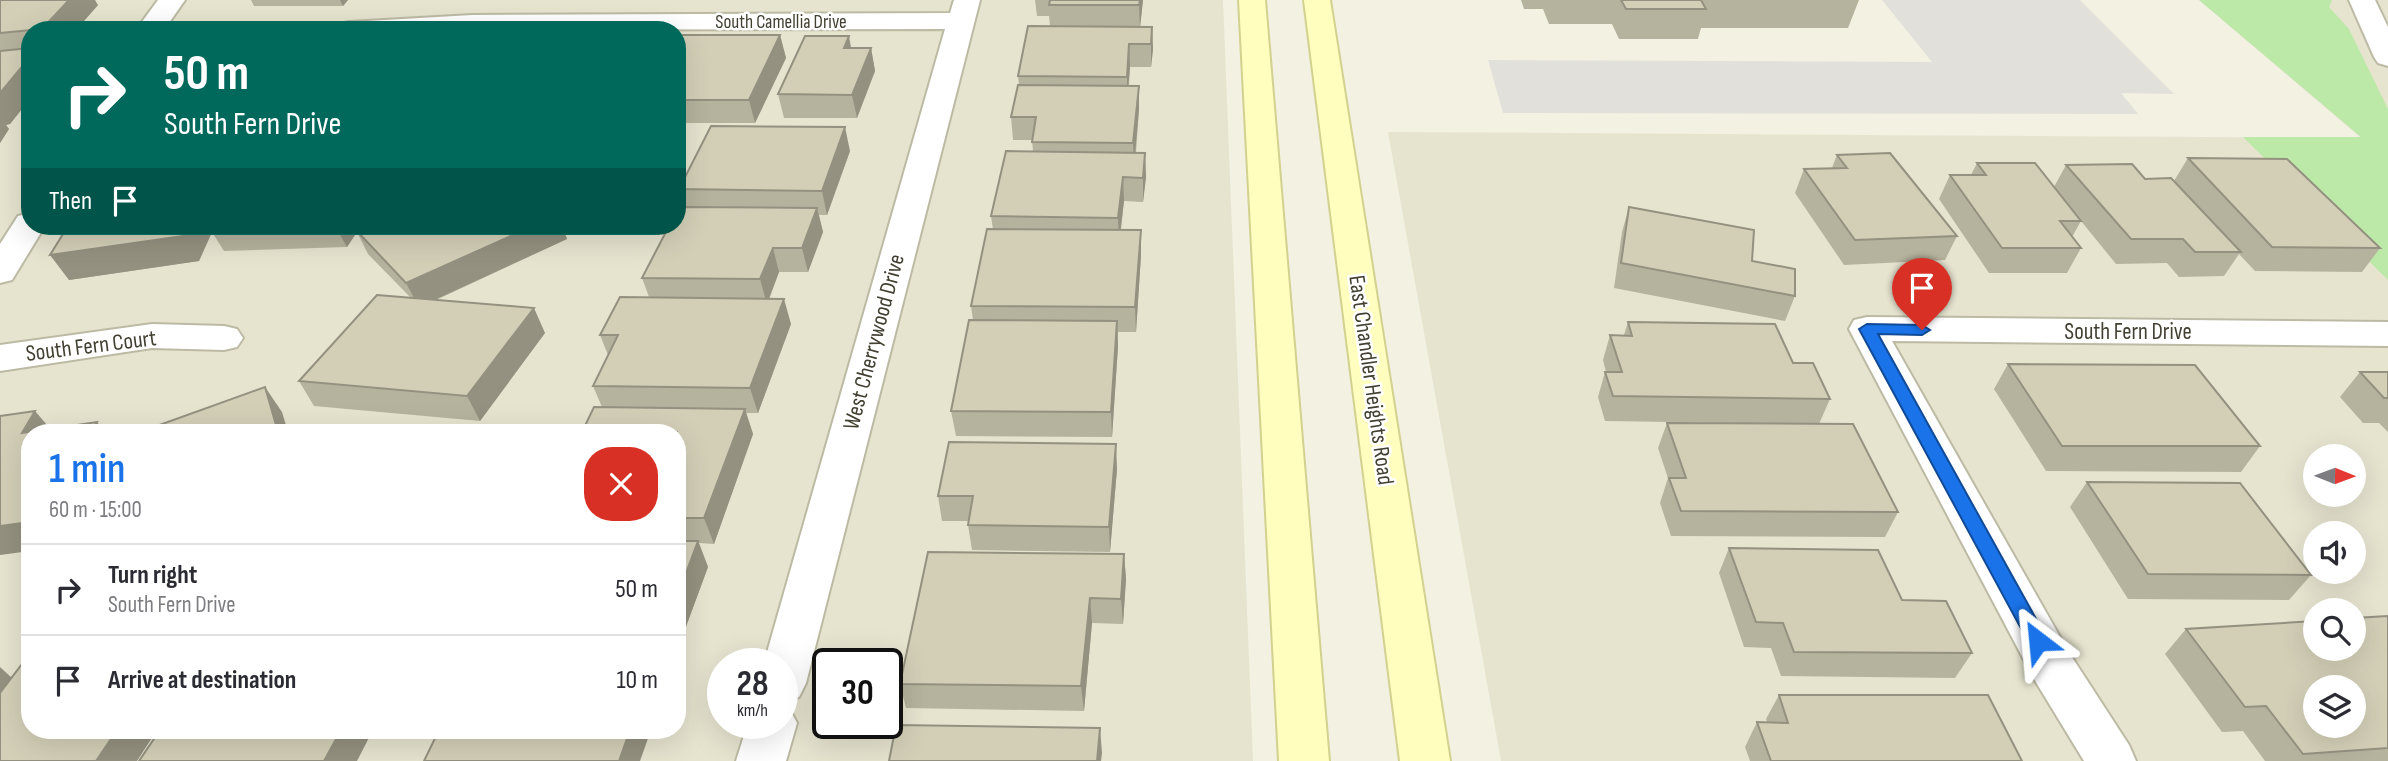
<!DOCTYPE html>
<html lang="en">
<head>
<meta charset="utf-8">
<style>
  :root { --surface:#fff; --page:#f2f2f3; --text:#2b2b33; --muted:#7c7c81; --line:#e1e1e2; --accent:#1a73e8 }
  body { margin:0; font-family:"Sofia Sans Condensed",sans-serif; background:var(--page); color:var(--text); height:100vh; display:flex; flex-direction:column; font-size:26px; white-space:nowrap }
  * { box-sizing:border-box; margin:0 }
  p { font-size:23px; color:var(--muted) }
  .icon { flex:none; width:38px; height:38px; fill:none; stroke:currentColor; stroke-width:2; stroke-linecap:round; stroke-linejoin:round }
  .map { position:relative; flex:1; overflow:hidden }
  .drawer { position:absolute; left:21px; top:424px; width:665px; height:315px; display:flex; flex-direction:column; background:var(--surface); border-radius:28px; box-shadow:0 7px 28px #0002 }
  .drawer>* { flex:none }
  .guide { position:absolute; left:21px; top:21px; width:665px; height:214px; border-radius:28px; box-shadow:0 7px 28px #0002; background:#00695c; color:#fff; overflow:hidden }
  .needle { width:46px; rotate:91deg }
  .fabs { position:absolute; left:2303px; top:444px; display:grid; gap:14px }
  .fabs a { display:grid; place-items:center; width:63px; height:63px; border-radius:50%; background:var(--surface); box-shadow:0 7px 28px #0002; font-size:35px }
  .speed { position:absolute; left:707px; top:648px; display:flex; gap:14px; font-size:35px; font-weight:700; text-align:center }
  .speed>* { display:grid; place-content:center; width:91px; height:91px; border-radius:50%; background:var(--surface); box-shadow:0 7px 28px #0002; line-height:1 }
  .speed small { font-size:18px; font-weight:400 }
  .speed .limit { border:4px solid #111; border-radius:10px; background:#fff; color:#111 }
  .pin { position:absolute; display:grid; place-items:center; width:60px; height:60px; color:#fff; margin:-72px -30px; border-radius:50% 50% 50% 0; rotate:-45deg; box-shadow:0 0 7px #0007 }
  .pin .icon { rotate:45deg }
  .me { position:absolute; width:77px; margin:-38px; rotate:331deg; stroke-linejoin:round; filter:drop-shadow(0 0 5px #0008) }
  .turn { display:flex; align-items:center; gap:24px; height:147px; padding:0 28px; font-size:32px }
  .turn .icon { width:91px; height:91px; stroke-width:2.5 }
  .turn b { display:block; font-size:49px; line-height:60px }
  .then { display:flex; align-items:center; height:66px; padding:0 28px; background:#0003; gap:14px; font-size:26px }
  .round { display:grid; place-items:center; flex:none; width:74px; height:74px; border-radius:28px; background:var(--page) }
  .overview { display:flex; align-items:center; justify-content:space-between; height:119px; padding:0 28px }
  h1 { font-size:42px; font-weight:600; line-height:52px; color:var(--accent) }
  ul { padding:0; list-style:none }
  li { display:flex; align-items:center; gap:21px; height:91px; padding:0 28px; border-top:2px solid var(--line) }
  li div { flex:1 }
  li b { display:block; font-size:26px }
  li em { font-style:normal }
  .map>svg:first-child { display:block }
</style>
</head>
<body>
<div class="map">
<svg width="2388" height="761" viewBox="0 0 2388 761">
  <rect width="100%" height="100%" fill="#f2f1e2"/>
  <g fill="#e6e4cf" fill-rule="evenodd">
    <path d="M0,0H1223L1253,761H0ZM30,30H677V226H30ZM30,432H677V730H30ZM723,663H782V723H723ZM828,663H887V723H828Z"/>
    <path d="M2199,0H2388V761H1501L1388,132L2361,138ZM2315,457H2354V495H2315ZM2315,534H2354V572H2315ZM2315,611H2354V649H2315ZM2315,688H2354V726H2315Z"/>
  </g>
  <polygon fill="#bce8a8" points="2199,0 2332,0 2329,7 2349,29 2388,109 2388,280 2243,137 2361,137"/>
  <polygon fill="#e2e0db" points="1882,0 2080,0 2174,94 2121,93 2138,114 1503,113 1488,60 1932,62"/>
  <g fill="none" stroke-linecap="round" stroke-linejoin="round">
    <defs>
      <g id="minor">
        <polygon points="158,0 185,0 164,30 136,30"/>
        <polygon points="954,0 980,0 806,683 799,697 782,703 782,663 764,663 945,29 335,30 339,24 349,22 472,15 950,13"/>
        <polygon points="2349,0 2375,0 2388,27 2388,66 2378,63 2374,57"/>
        <polygon points="30,213 30,226 45,226 12,280 0,283 0,244 18,216"/>
        <polygon points="1867,317 2388,322 2388,346 1892,341 2068,651 2129,745 2136,761 2084,761 2034,679 1849,329 1854,320"/>
        <polygon points="152,324 224,326 237,329 243,338 237,347 224,350 152,348 0,371 0,345"/>
        <polygon points="782,705 789,708 797,723 786,761 736,761 748,723 782,723"/>
      </g>
      <g id="secondary">
        <polygon points="1239,0 1265,0 1329,761 1279,761"/>
        <polygon points="1304,0 1330,0 1450,761 1400,761"/>
      </g>
    </defs>
    <use href="#minor" stroke="#bdbaa4" stroke-width="4"/>
    <use href="#secondary" stroke="#d3d18f" stroke-width="4"/>
    <use href="#minor" fill="#fff" fill-rule="evenodd"/>
    <use href="#secondary" fill="#fffebe" fill-rule="evenodd"/>
  </g>
  <g fill="#b5b29d">
    <polygon points="0,0 98,5 76,30 30,30 30,99 10,124 6,125 9,129 0,143"/>
    <polygon points="251,0 348,0 343,6 254,6"/>
    <polygon points="1035,0 1143,0 1140,26 1152,27 1153,49 1151,67 1130,67 1129,86 1139,109 1136,153 1145,153 1146,177 1143,202 1124,201 1121,230 1141,255 1136,332 1118,332 1118,346 1112,437 956,436 951,411 973,320 971,306 993,229 991,216 1033,151 1032,140 1013,140 1011,117 1019,85 1018,76 1050,26 1049,16 1037,16"/>
    <polygon points="1521,0 1859,0 1848,28 1701,28 1698,39 1619,39 1612,24 1549,24 1543,9 1524,9"/>
    <polygon points="780,35 786,58 755,123 677,123 677,41"/>
    <polygon points="871,48 875,71 857,118 784,118 778,94"/>
    <polygon points="850,151 827,215 819,215 823,232 808,272 779,272 769,299 791,324 758,413 746,413 753,434 714,544 699,543 708,567 677,651 677,432 602,407 593,386 608,355 600,335 649,297 642,278 684,207 679,189"/>
    <polygon points="1837,155 1957,236 1945,260 1844,265 1795,193 1804,169 1832,168"/>
    <polygon points="2188,158 2380,248 2362,272 2255,271 2239,254 2224,276 2179,277 2167,263 2116,264 2081,221 2072,237 2081,248 2067,273 1989,273 1939,199 1950,175 1971,175 1977,163 2054,187 2066,165 2145,179 2174,181"/>
    <polygon points="1629,207 1752,261 1795,296 1785,321 1614,288 1622,232"/>
    <polygon points="68,226 361,226 360,227 364,226 562,226 567,239 436,300 545,333 480,421 314,406 299,381 410,297 368,254 357,232 347,247 224,251 212,232 199,261 69,280"/>
    <polygon points="1628,322 1793,363 1830,399 1819,424 1898,512 1885,537 1671,536 1660,503 1668,478 1658,448 1667,423 1806,424 1605,421 1598,397 1605,372 1606,372 1603,360 1610,335 1624,335"/>
    <polygon points="2008,364 2260,446 2241,472 2046,471 1994,389"/>
    <polygon points="2360,372 2388,372 2388,432 2379,423 2363,423 2340,397"/>
    <polygon points="1117,469 1110,552 972,550 968,525 969,521 942,521 938,496"/>
    <polygon points="2087,482 2311,575 2289,600 2128,599 2070,507"/>
    <polygon points="1729,548 1902,600 1972,653 1955,678 1781,676 1771,648 1744,647 1719,573"/>
    <polygon points="1124,554 1126,579 1123,624 1092,623 1084,711 906,708 900,684"/>
    <polygon points="2388,616 2388,761 2265,761 2243,731 2222,732 2165,654 2186,629"/>
    <polygon points="1779,695 2022,761 1750,761 1745,747 1757,722 1767,722 1766,719"/>
  </g>
  <g fill="#949180">
    <polygon points="69,0 95,0 98,5 76,30 43,30"/>
    <polygon points="340,0 348,0 343,6"/>
    <polygon points="1140,0 1143,0 1140,28 1139,5"/>
    <polygon points="1152,27 1153,49 1151,67 1151,44"/>
    <polygon points="780,35 786,58 755,123 749,100"/>
    <polygon points="849,36 853,59 844,48"/>
    <polygon points="1129,44 1130,67 1127,100 1127,77"/>
    <polygon points="871,48 875,71 857,118 852,95"/>
    <polygon points="30,57 30,99 10,124 6,125 9,129 0,143 0,93"/>
    <polygon points="1139,86 1139,109 1134,166 1133,143"/>
    <polygon points="845,127 850,151 827,215 822,191"/>
    <polygon points="1145,153 1146,177 1143,202 1143,178"/>
    <polygon points="1123,177 1124,201 1119,242 1118,218"/>
    <polygon points="817,208 823,232 808,272 802,248"/>
    <polygon points="188,226 215,226 209,226 212,232 199,261 69,280 50,255"/>
    <polygon points="335,226 361,226 357,232 355,229 357,232 347,247"/>
    <polygon points="533,226 562,226 567,239 419,307 406,283"/>
    <polygon points="1141,230 1141,255 1136,332 1135,307"/>
    <polygon points="773,248 779,272 767,304 760,279"/>
    <polygon points="784,299 791,324 758,413 750,388"/>
    <polygon points="534,308 545,333 480,421 467,396"/>
    <polygon points="1117,321 1118,346 1112,437 1111,412"/>
    <polygon points="265,387 282,412 288,432 278,432"/>
    <polygon points="745,409 753,434 714,544 704,518"/>
    <polygon points="35,411 53,432 22,433"/>
    <polygon points="97,422 105,432 91,432"/>
    <polygon points="1116,444 1117,469 1110,552 1109,527"/>
    <polygon points="30,522 30,551 0,555 0,526"/>
    <polygon points="698,541 708,567 677,651 677,597"/>
    <polygon points="1124,554 1126,579 1123,624 1121,599"/>
    <polygon points="1090,598 1092,623 1084,711 1081,686"/>
    <polygon points="0,667 12,678 0,693"/>
    <polygon points="1100,728 1102,753 1101,761 1097,761"/>
    <polygon points="117,730 157,730 137,761 96,761"/>
    <polygon points="341,730 373,730 357,761 324,761"/>
    <polygon points="630,730 651,730 640,761 619,761"/>
  </g>
  <g fill="#d3cfb7" stroke="#949180" stroke-width="2" fill-rule="evenodd">
    <polygon points="0,0 69,0 42,29 0,33"/>
    <polygon points="1050,0 1140,0 1139,5 1049,5"/>
    <polygon points="1621,0 1701,0 1706,9 1626,9"/>
    <polygon points="1028,26 1152,27 1151,44 1129,44 1127,77 1018,76"/>
    <polygon points="681,35 780,35 749,100 677,100 677,41"/>
    <polygon points="805,36 849,36 844,48 871,48 852,95 778,94"/>
    <polygon points="30,48 30,57 0,93 0,51"/>
    <polygon points="1018,85 1139,86 1133,143 1032,142 1036,117 1011,117"/>
    <polygon points="711,126 845,127 822,191 679,189"/>
    <polygon points="1006,151 1145,153 1143,178 1123,177 1118,218 991,216"/>
    <polygon points="1890,153 1957,236 1855,240 1804,169 1847,168 1837,155"/>
    <polygon points="2188,158 2287,159 2380,248 2272,247"/>
    <polygon points="1977,163 2035,163 2081,221 2060,221 2081,248 2002,248 1950,175 1986,175"/>
    <polygon points="2132,164 2145,179 2171,178 2241,252 2195,252 2183,239 2131,239 2066,165"/>
    <polygon points="679,207 817,208 802,248 773,248 760,279 642,278 669,226 677,226 677,210"/>
    <polygon points="1629,207 1754,230 1752,261 1795,269 1795,296 1621,263"/>
    <polygon points="68,226 188,226 183,236 50,255"/>
    <polygon points="364,226 533,226 406,283 355,229"/>
    <polygon points="987,229 1141,230 1135,307 971,306"/>
    <polygon points="377,295 534,308 467,396 299,381"/>
    <polygon points="620,297 784,299 750,388 593,386 618,335 600,335"/>
    <polygon points="969,320 1117,321 1111,412 951,411"/>
    <polygon points="1628,322 1775,324 1793,363 1813,363 1830,399 1613,396 1605,372 1622,372 1610,335 1632,336"/>
    <polygon points="2008,364 2195,365 2260,446 2062,446"/>
    <polygon points="2360,372 2388,372 2388,398 2384,398"/>
    <polygon points="265,387 278,432 140,432"/>
    <polygon points="594,407 745,409 704,518 677,518 677,432 582,432"/>
    <polygon points="35,411 22,433 97,422 91,432 30,432 30,522 0,526 0,416"/>
    <polygon points="1667,423 1853,424 1898,512 1681,511 1669,478 1686,478"/>
    <polygon points="949,442 1116,444 1109,527 968,525 973,496 938,496"/>
    <polygon points="2087,482 2240,483 2311,575 2148,574"/>
    <polygon points="677,541 698,541 677,597"/>
    <polygon points="1729,548 1878,550 1902,600 1946,601 1972,653 1794,652 1783,623 1756,622"/>
    <polygon points="928,552 1124,554 1121,599 1090,598 1081,686 900,684"/>
    <path d="M2388,616V748L2303,754L2266,706L2245,707L2186,629L2315,621V649H2354V618ZM2315,688H2354V726H2315Z"/>
    <polygon points="22,664 30,664 30,730 117,730 96,761 0,761 0,693"/>
    <polygon points="1779,695 1988,695 2022,761 1771,761 1757,722 1788,723"/>
    <polygon points="896,725 1100,728 1097,761 889,761"/>
    <polygon points="160,730 341,730 324,761 139,761"/>
    <polygon points="439,730 630,730 619,761 424,761"/>
  </g>
  <polygon fill="#1a73e8" stroke="#114b97" stroke-width="2" points="1867,324 1922,325 1930,330 1922,335 1878,334 2045,635 2048,641 2045,647 2038,649 2031,647 1859,329"/>
  <g text-anchor="middle" dominant-baseline="central" stroke-width="5" stroke-linejoin="round" paint-order="stroke">
    <g font-size="19" fill="#434032" stroke="#fff">
      <text x="781" y="22">South Camellia Drive</text>
    </g>
    <g font-size="23" fill="#434032" stroke="#fff">
      <text x="2128" y="332">South Fern Drive</text>
      <text transform="translate(874 342) rotate(-75)">West Cherrywood Drive</text>
      <text transform="translate(91 346) rotate(-7)">South Fern Court</text>
      <text transform="translate(1371 380) rotate(82)">East Chandler Heights Road</text>
    </g>
  </g>
</svg>
<div class="fabs">
<a><svg class="needle" viewBox="-14 -14 28 28"><path d="M0-13l5 13h-10z" fill="#e53935"/><path d="M0 13l5-13h-10z" fill="#7c7c81"/></svg></a>
<a><svg class="icon" aria-label="sound" viewBox="0 0 24 24"><path d="M4 9h4l5-4v14l-5-4H4zM17 9q2 3 0 6"/></svg></a>
<a><svg class="icon" aria-label="search" viewBox="0 0 24 24"><circle cx="10" cy="10" r="6"/><path d="M15 15l6 6"/></svg></a>
<a><svg class="icon" aria-label="layers" viewBox="0 0 24 24"><path d="M12 4l9 5-9 5-9-5zM3 14l9 5 9-5"/></svg></a>
</div>
<div class="speed"><div>28<small>km/h</small></div><div class="limit">30</div></div>
<div class="pin" style="left:1922px;top:330px;background:#d93025"><svg class="icon" aria-label="arrive" viewBox="0 0 24 24"><path d="M6 21V4h12l-3 4 3 4H6"/></svg></div>
<svg class="me" style="left:2038px;top:641px" viewBox="-20 -20 40 40"><path d="M0-17L14 15 0 8-14 15z" fill="#1a73e8" stroke="#fff" stroke-width="4"/></svg>
<div class="guide">
<div class="turn"><svg class="icon" aria-label="right" viewBox="0 0 24 24"><path d="M7 20v-9h11M14 6l5 5-5 5"/></svg><div><b>50 m</b>South Fern Drive</div></div>
<div class="then">Then<svg class="icon" aria-label="arrive" viewBox="0 0 24 24"><path d="M6 21V4h12l-3 4 3 4H6"/></svg></div>
</div>
<section class="drawer">
<div class="overview"><div><h1>1 min</h1><p>60 m · 15:00</p></div><a class="round" style="background:#d93025;color:#fff"><svg class="icon" aria-label="close" viewBox="0 0 24 24"><path d="M6 6l12 12M18 6L6 18"/></svg></a></div>
<ul>
<li><svg class="icon" aria-label="right" viewBox="0 0 24 24"><path d="M7 20v-9h11M14 6l5 5-5 5"/></svg><div><b>Turn right</b><p>South Fern Drive</p></div><em>50 m</em></li>
<li><svg class="icon" aria-label="arrive" viewBox="0 0 24 24"><path d="M6 21V4h12l-3 4 3 4H6"/></svg><div><b>Arrive at destination</b></div><em>10 m</em></li>
</ul>
</section>
</div>
</body>
</html>
